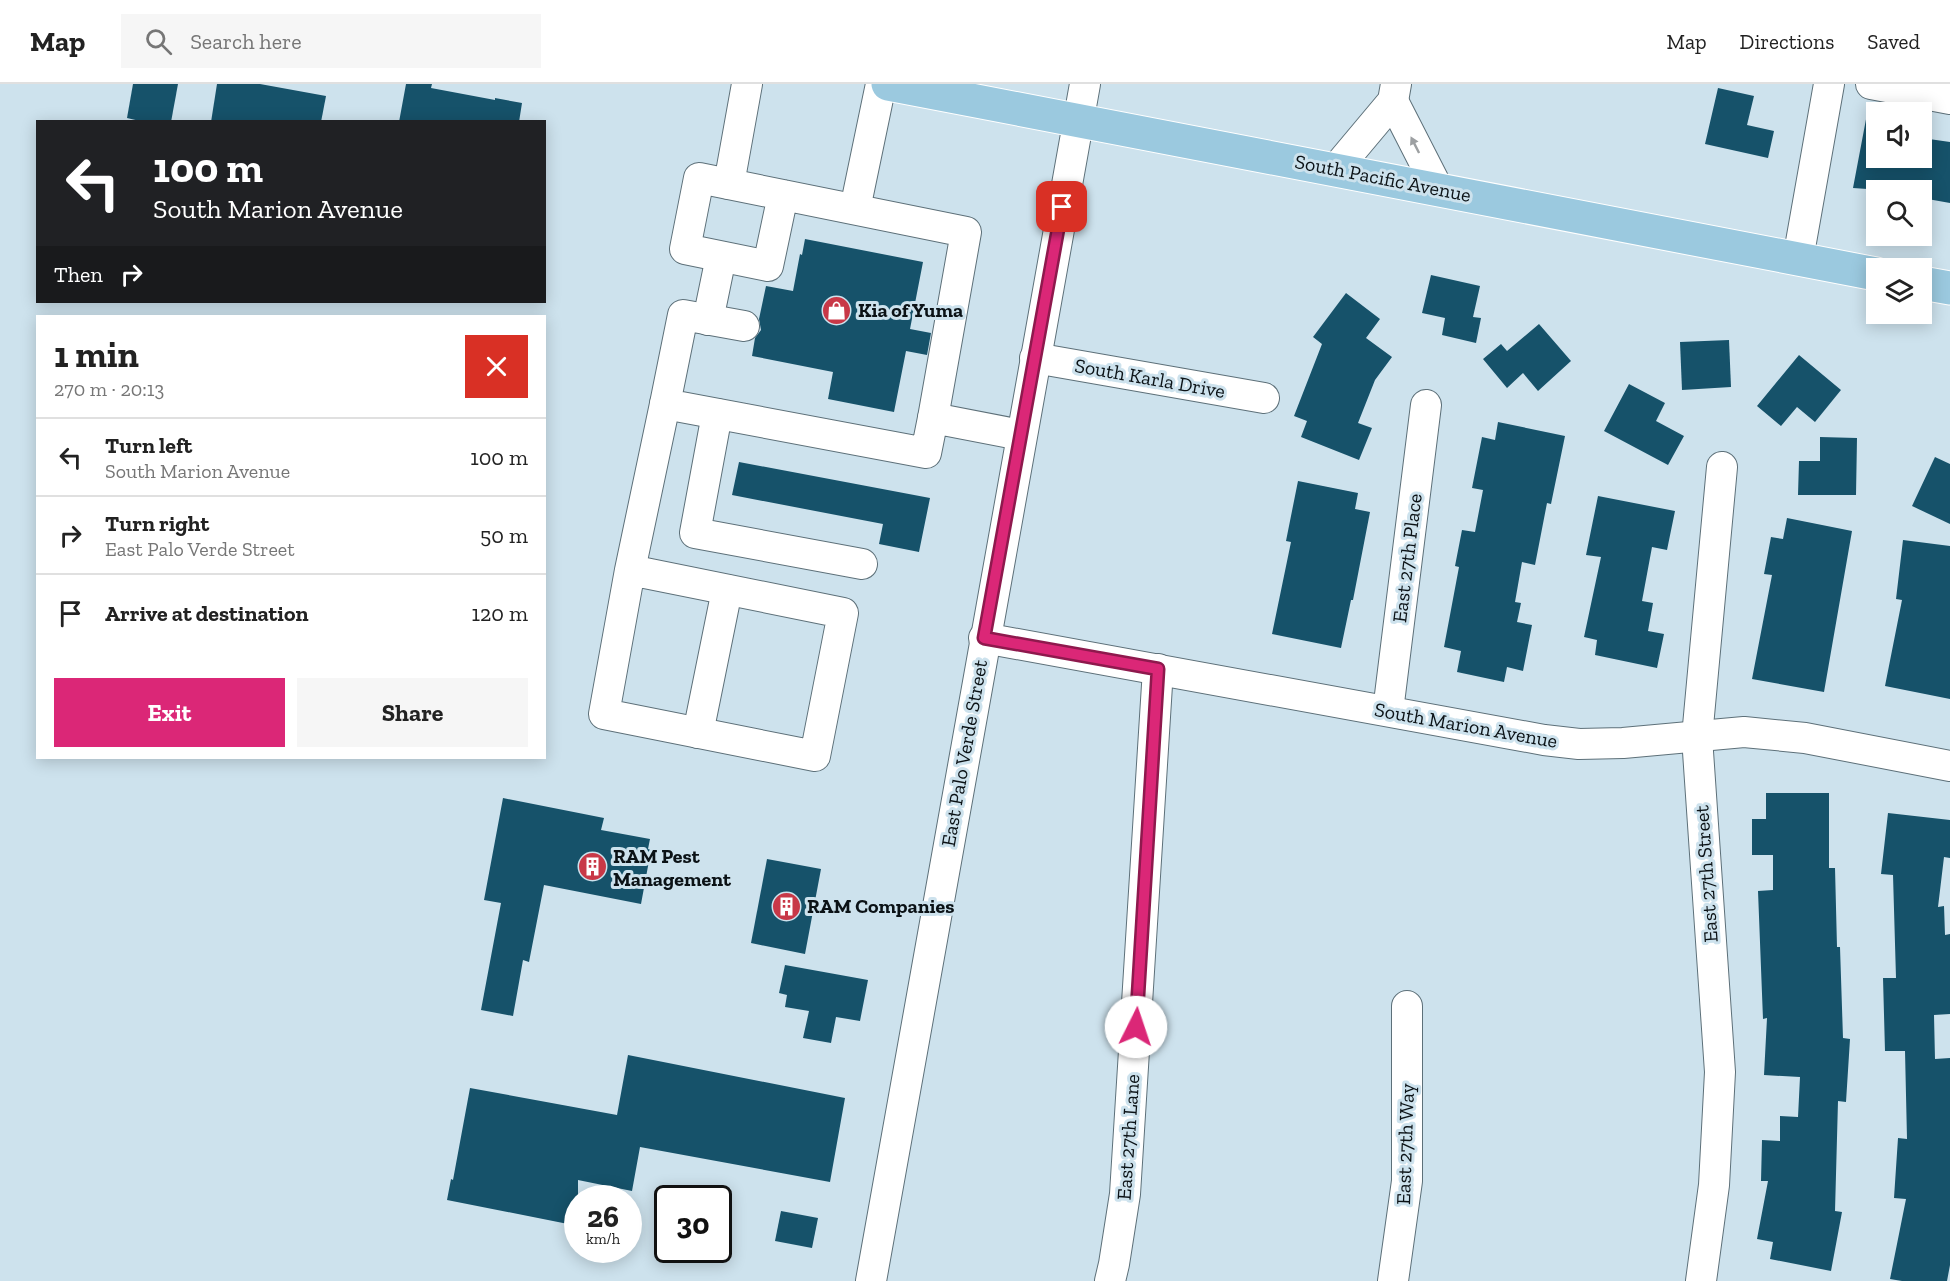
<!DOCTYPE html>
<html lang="en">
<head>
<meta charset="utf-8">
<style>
  :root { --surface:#fff; --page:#f6f6f6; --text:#222; --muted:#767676; --line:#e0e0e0; --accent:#db2777 }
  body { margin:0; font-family:"Zilla Slab",serif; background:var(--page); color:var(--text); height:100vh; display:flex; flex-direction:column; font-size:22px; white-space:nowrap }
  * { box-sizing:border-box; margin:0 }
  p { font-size:20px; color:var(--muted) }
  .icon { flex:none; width:33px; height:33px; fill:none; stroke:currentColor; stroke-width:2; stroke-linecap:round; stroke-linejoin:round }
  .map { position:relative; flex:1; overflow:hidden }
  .sheet { position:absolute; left:36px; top:231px; width:510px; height:444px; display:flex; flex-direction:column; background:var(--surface); border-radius:0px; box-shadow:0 3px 15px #0003 }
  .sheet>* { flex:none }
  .hud { position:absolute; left:36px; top:36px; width:510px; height:183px; border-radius:0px; box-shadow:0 3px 15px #0003; background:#202124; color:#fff; overflow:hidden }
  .controls { position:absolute; left:1866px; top:18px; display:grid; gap:12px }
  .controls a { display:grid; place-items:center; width:66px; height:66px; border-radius:0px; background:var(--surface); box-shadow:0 3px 15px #0003; font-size:30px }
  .speed { position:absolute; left:564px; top:1101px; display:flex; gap:12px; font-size:30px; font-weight:700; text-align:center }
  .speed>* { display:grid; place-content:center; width:78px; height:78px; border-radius:50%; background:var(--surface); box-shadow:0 3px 15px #0003; line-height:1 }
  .speed small { font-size:15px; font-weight:400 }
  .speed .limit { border:3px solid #111; border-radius:9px; background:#fff; color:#111 }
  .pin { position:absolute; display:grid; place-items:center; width:51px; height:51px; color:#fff; margin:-26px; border-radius:12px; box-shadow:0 3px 9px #0006 }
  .me { position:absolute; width:66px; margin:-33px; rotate:4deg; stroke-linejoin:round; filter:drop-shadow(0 0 4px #0008) }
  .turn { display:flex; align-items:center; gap:21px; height:126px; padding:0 18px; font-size:27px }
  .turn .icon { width:78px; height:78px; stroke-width:2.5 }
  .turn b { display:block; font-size:42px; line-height:51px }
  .then { display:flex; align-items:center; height:57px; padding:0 18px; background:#0003; gap:12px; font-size:22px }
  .round { display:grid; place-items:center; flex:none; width:63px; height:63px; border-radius:0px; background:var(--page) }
  .summary { display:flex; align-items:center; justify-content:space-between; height:102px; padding:0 18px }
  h1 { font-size:36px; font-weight:700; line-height:45px }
  .cta { display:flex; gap:12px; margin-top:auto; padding:12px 18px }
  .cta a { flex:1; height:69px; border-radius:0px; background:var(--accent); color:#fff; font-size:24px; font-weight:700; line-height:69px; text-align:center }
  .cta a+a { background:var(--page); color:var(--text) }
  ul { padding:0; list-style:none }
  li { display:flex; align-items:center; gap:18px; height:78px; padding:0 18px; border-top:2px solid var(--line) }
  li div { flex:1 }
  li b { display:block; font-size:22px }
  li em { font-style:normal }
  header { display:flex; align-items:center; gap:36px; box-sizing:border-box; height:84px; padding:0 30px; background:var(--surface); border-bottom:2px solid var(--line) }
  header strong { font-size:28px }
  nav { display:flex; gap:33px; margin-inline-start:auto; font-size:21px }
  .search { width:420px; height:54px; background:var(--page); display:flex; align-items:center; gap:15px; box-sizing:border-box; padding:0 21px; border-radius:0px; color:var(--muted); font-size:22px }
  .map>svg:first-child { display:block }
</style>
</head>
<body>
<header>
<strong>Map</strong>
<div class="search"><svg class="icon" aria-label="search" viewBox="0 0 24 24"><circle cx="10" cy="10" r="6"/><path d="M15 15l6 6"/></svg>Search here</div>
<nav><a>Map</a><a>Directions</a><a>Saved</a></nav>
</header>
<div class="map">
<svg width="1950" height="1197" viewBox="0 0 1950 1197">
  <rect width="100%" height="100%" fill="#cde2ed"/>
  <g fill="#16526a">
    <polygon points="133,0 178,0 171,38 144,38 127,34"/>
    <polygon points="217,0 260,0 326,12 321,38 211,38"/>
    <polygon points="406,0 432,0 431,4 495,16 495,14 522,19 519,38 399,38"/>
    <polygon points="1718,4 1754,12 1747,41 1774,47 1768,74 1705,60"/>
    <polygon points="1867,30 1876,31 1876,74 1926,74 1929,55 1950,58 1950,119 1922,114 1922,106 1884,99 1882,106 1853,104"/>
    <polygon points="805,155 923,178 910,245 931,249 927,271 906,267 894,328 828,315 833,288 752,272 755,254 761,246 759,235 766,202 793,207 800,170 802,171"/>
    <polygon points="1431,191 1480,202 1473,233 1481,234 1476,259 1442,251 1445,234 1422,229"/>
    <polygon points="1346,209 1380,235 1366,254 1392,273 1375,296 1358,339 1372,344 1359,376 1301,353 1307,337 1294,332 1322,260 1313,253"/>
    <polygon points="1539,240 1571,277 1538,307 1523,289 1507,304 1483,275 1501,260 1507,267"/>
    <polygon points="1729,256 1731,303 1682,306 1680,258"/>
    <polygon points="1799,271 1841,306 1815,338 1797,323 1781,342 1757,322"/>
    <polygon points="1629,300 1665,319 1656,337 1684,352 1668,381 1604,347"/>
    <polygon points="1498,338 1565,352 1551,420 1547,419 1535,481 1522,478 1515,518 1521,519 1517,538 1532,541 1523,587 1507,583 1504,598 1457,588 1461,567 1444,563 1459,483 1455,482 1462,446 1475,448 1483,406 1472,404 1482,353 1495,356"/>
    <polygon points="1820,353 1857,354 1856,411 1798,411 1799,377 1820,377"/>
    <polygon points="1935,373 1950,380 1950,440 1912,422"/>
    <polygon points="739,378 930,414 919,468 879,460 883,440 732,411"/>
    <polygon points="1298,397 1358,409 1355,425 1370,428 1353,516 1351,516 1341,564 1272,550 1291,458 1286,457"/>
    <polygon points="1598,412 1675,427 1667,466 1652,463 1642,517 1653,519 1648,547 1664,550 1657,584 1595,571 1597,556 1584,553 1601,473 1586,471"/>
    <polygon points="1787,434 1852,447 1824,608 1752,595 1772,491 1764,490 1771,453 1783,455"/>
    <polygon points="1903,456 1950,462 1950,615 1885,602 1902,516 1896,515"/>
    <polygon points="1766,709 1829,709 1829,784 1835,784 1837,863 1840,863 1843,954 1850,955 1846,1018 1838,1017 1835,1127 1842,1128 1831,1187 1770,1175 1773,1158 1757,1155 1768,1097 1761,1097 1762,1056 1780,1057 1780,1032 1798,1033 1800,993 1764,991 1767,934 1763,935 1758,807 1773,806 1773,771 1752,771 1752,735 1766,735"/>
    <polygon points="503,714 604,734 601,746 650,755 648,765 651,766 641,820 544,801 529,878 523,876 513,932 481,926 501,819 484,816"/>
    <polygon points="1888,729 1950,736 1950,774 1944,773 1938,823 1944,822 1945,851 1950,850 1950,930 1934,931 1935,975 1950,974 1950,1181 1947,1197 1902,1197 1890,1195 1906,1115 1894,1114 1898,1054 1907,1055 1905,967 1885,967 1883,894 1896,894 1893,791 1881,790"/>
    <polygon points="767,775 821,785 805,870 751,859"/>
    <polygon points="785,881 868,896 860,937 836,933 831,959 803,954 809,927 785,923 787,911 779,909"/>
    <polygon points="628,971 845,1014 830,1098 640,1063 632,1107 578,1096 578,1142 447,1116 451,1095 453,1096 470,1004 617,1031"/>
    <polygon points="781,1127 818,1134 812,1164 775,1157"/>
  </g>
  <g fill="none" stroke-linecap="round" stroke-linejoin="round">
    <defs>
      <g id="minor">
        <polyline points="1871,0 1950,15"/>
        <polyline points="1393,17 1438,105"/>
        <polyline points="1336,85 1393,17 1396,0"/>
        <polyline points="729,100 747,0"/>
        <polyline points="783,111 768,182 685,165 699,94 966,148 933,334"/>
        <polyline points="855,125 881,0"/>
        <polyline points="1798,175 1829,0"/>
        <polyline points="708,236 721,173"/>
        <polyline points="744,242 683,231 665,320 926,369 933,334 1021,351"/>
        <polyline points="1035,274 1264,314"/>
        <polyline points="717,330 695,449 862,480"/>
        <polyline points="630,486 843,529 815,672 604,630 630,486 665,320"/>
        <polyline points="984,554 1544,656 1579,660 1623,659 1744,648 1805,654 1950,682"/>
        <polyline points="1388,627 1426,321"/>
        <polyline points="698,649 727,506"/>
        <polyline points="871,1197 1085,0"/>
        <polyline points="1110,1197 1114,1180 1125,1110 1158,585"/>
        <polyline points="1393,1197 1407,1097 1407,922"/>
        <polyline points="1701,1197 1714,1101 1720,988 1697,653 1722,383"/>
      </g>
      <g id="major">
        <polyline points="888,0 1876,190"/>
        <polyline points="1922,199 1950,204"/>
      </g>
    </defs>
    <use href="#minor" stroke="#5d7079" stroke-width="32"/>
    <use href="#major" stroke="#fff" stroke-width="35"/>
    <use href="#minor" stroke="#fff" stroke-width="30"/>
    <use href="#major" stroke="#9bc9df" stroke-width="33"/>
  </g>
  <defs><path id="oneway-solid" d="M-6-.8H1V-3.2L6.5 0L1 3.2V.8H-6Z" transform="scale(1.5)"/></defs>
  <use fill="#9da0a2" href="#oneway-solid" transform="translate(1415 61) rotate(-117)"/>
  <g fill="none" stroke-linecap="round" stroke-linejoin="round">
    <defs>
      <polyline id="route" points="1062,123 984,554 1158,585 1136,943"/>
    </defs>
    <use href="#route" stroke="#8e194d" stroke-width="15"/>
    <use href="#route" stroke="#db2777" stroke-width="10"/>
  </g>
  <defs>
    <symbol id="shop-disc" viewBox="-11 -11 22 22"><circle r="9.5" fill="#c83847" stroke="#cde2ed"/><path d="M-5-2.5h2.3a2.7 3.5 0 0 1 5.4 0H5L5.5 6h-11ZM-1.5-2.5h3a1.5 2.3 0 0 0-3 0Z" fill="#fff"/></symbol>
    <symbol id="building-disc" viewBox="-11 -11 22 22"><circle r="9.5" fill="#c83847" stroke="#cde2ed"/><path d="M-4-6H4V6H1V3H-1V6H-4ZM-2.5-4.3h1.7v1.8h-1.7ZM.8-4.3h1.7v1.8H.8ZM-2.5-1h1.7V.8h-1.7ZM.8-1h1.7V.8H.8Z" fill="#fff"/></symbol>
  </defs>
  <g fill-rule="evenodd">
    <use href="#shop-disc" x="820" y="210" width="33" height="33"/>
    <use href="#building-disc" x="576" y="766" width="33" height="33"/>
    <use href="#building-disc" x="770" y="806" width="33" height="33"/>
  </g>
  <g text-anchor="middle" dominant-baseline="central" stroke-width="6" stroke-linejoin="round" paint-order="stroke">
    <g font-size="20" fill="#0b1216" stroke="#cde2ed">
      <text transform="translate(1383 94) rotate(11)">South Pacific Avenue</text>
      <text transform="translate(1150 294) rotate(10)">South Karla Drive</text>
      <text transform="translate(1407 474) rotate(-83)">East 27th Place</text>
      <text transform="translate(1466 641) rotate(10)">South Marion Avenue</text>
      <text transform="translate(964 669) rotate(-80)">East Palo Verde Street</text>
      <text transform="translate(1706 790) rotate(-94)">East 27th Street</text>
      <text transform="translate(1128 1053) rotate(-86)">East 27th Lane</text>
      <text transform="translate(1405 1060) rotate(-88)">East 27th Way</text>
    </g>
    <g font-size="20" font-weight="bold" fill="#0b1216" stroke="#cde2ed" text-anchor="start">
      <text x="858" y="226">Kia of Yuma</text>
      <text x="613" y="772">RAM Pest<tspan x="613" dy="23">Management</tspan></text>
      <text x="807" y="822">RAM Companies</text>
    </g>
  </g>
</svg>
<div class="controls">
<a><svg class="icon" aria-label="sound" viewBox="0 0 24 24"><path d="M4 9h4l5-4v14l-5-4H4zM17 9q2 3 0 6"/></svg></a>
<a><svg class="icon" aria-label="search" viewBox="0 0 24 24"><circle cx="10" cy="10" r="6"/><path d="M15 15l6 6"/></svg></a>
<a><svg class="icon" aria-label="layers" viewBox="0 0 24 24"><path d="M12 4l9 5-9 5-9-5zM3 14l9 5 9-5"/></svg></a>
</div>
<div class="speed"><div>26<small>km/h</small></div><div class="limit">30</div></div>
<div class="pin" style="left:1062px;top:123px;background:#d93025"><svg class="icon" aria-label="arrive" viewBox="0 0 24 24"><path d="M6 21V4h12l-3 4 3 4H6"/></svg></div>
<svg class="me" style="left:1136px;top:943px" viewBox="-20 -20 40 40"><circle r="19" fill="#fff"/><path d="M0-13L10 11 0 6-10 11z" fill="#db2777"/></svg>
<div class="hud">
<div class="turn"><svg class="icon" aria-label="left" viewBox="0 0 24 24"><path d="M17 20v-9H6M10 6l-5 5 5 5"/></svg><div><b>100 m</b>South Marion Avenue</div></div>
<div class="then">Then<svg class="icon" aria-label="right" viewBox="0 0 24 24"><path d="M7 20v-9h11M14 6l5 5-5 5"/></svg></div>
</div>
<section class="sheet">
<div class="summary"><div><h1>1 min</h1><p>270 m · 20:13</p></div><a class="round" style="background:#d93025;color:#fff"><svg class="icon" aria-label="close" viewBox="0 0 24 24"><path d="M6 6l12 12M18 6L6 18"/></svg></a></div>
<ul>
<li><svg class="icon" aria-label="left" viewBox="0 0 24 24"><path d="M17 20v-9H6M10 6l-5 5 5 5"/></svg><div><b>Turn left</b><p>South Marion Avenue</p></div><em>100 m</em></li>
<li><svg class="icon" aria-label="right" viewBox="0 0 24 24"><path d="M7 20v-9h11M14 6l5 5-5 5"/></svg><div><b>Turn right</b><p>East Palo Verde Street</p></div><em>50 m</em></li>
<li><svg class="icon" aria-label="arrive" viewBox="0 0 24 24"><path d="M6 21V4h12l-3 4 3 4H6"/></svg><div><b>Arrive at destination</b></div><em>120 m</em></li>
</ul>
<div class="cta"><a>Exit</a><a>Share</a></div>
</section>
</div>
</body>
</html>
